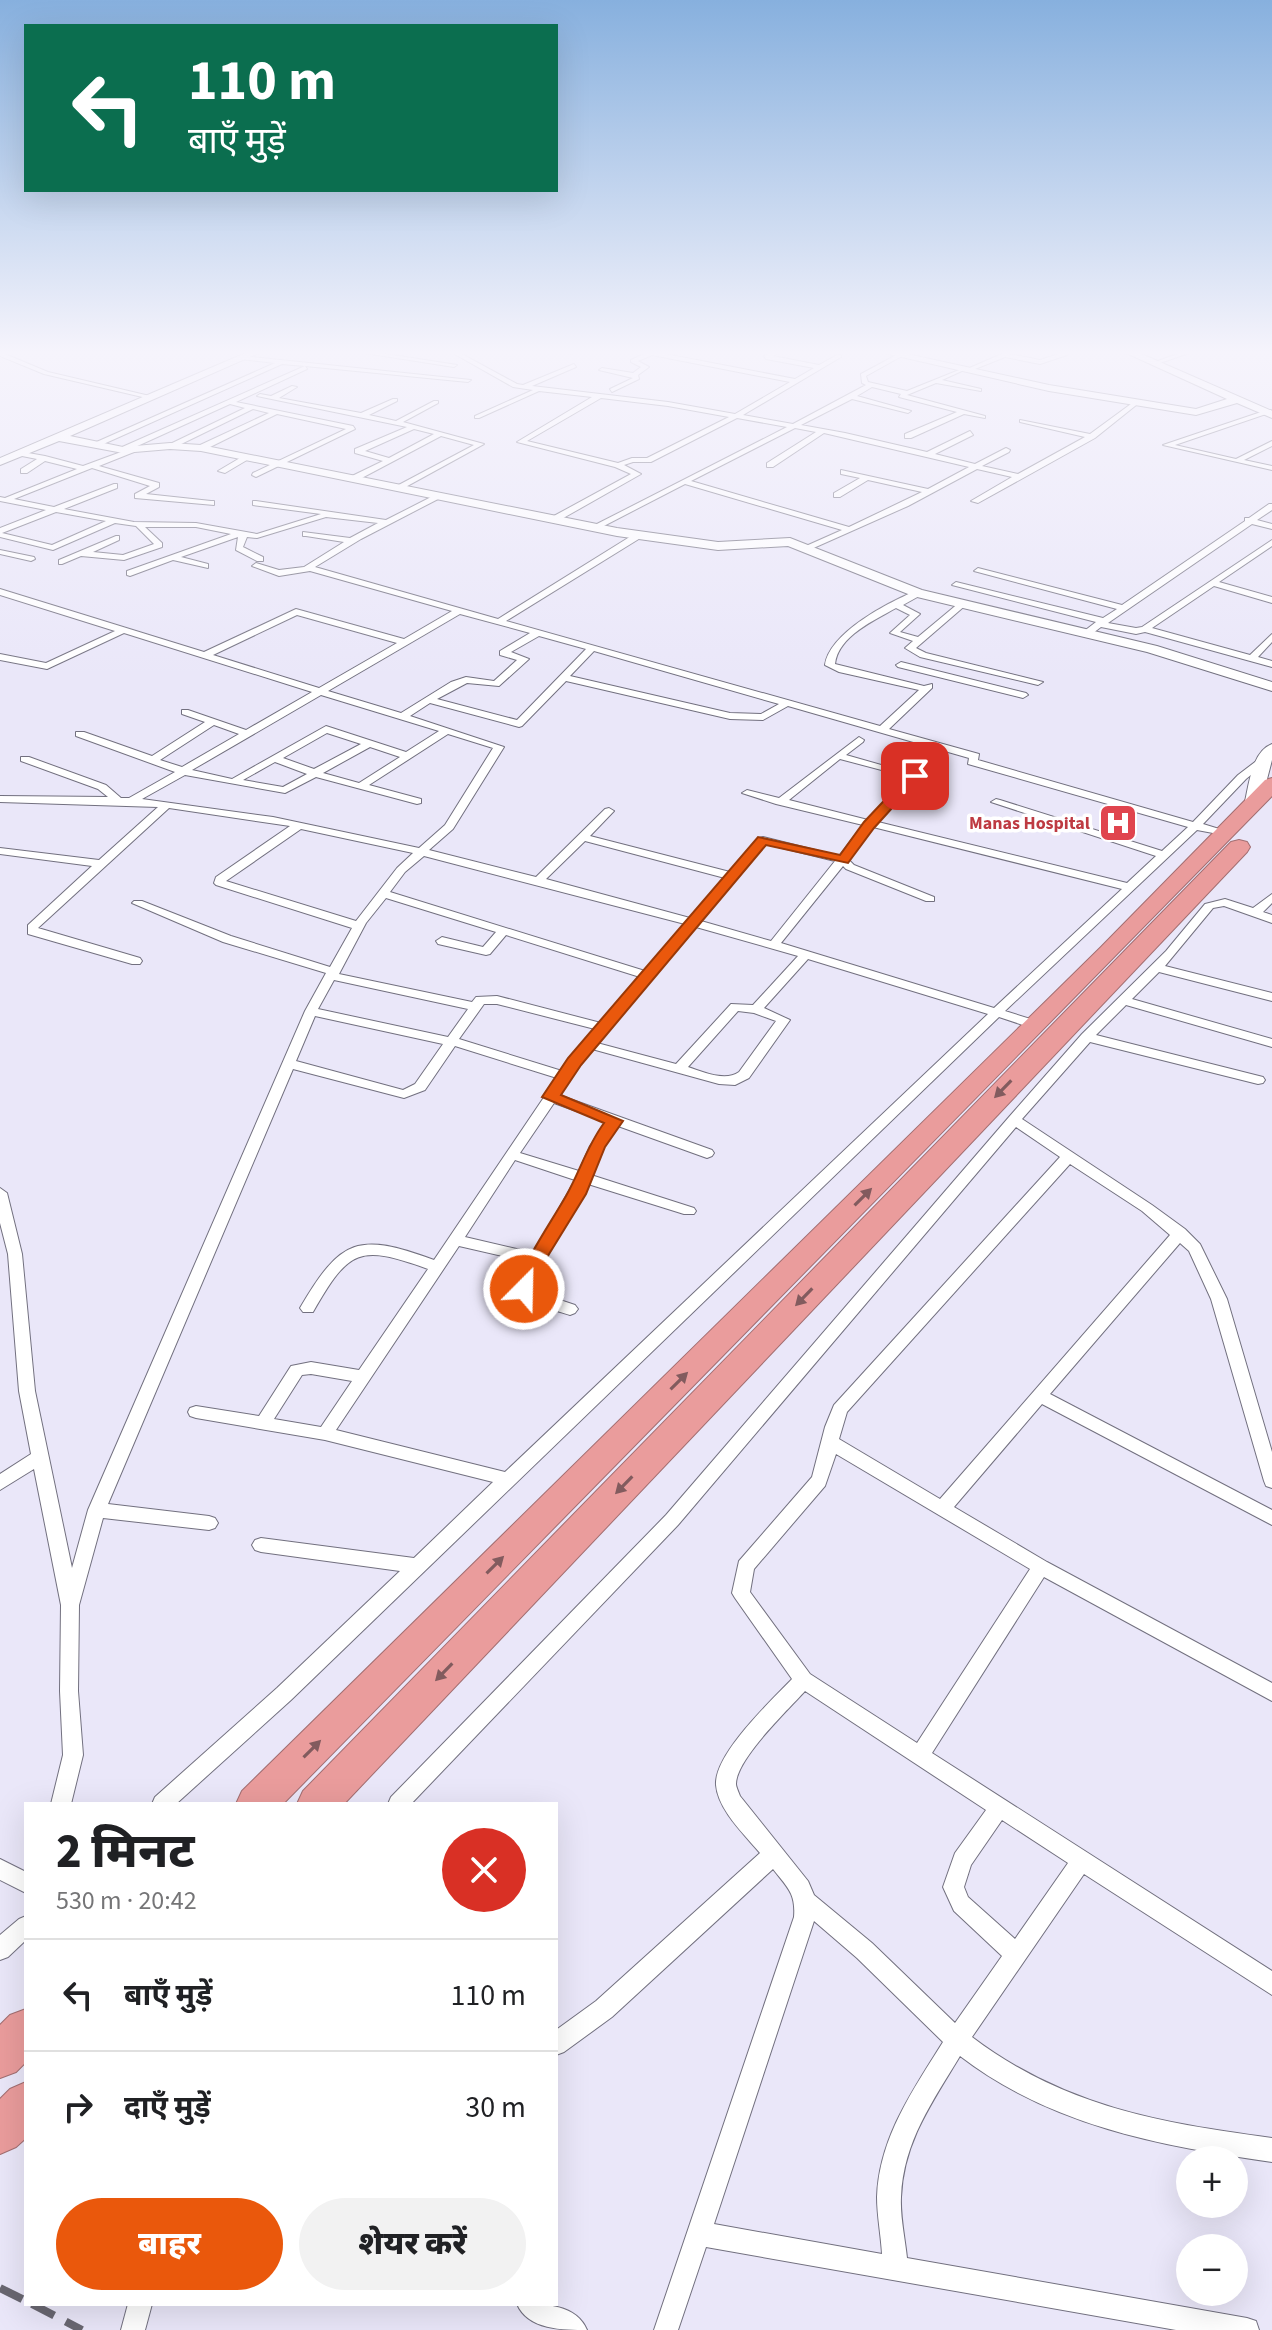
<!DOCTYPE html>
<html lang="hi">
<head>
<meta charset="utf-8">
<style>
  :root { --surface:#fff; --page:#f2f2f2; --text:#202124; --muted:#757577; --line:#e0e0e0; --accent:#ea580c }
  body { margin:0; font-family:"Source Sans 3","Noto Sans Devanagari",sans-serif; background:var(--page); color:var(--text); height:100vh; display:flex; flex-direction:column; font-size:30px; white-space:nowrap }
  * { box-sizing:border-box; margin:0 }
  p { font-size:26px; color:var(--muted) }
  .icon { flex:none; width:44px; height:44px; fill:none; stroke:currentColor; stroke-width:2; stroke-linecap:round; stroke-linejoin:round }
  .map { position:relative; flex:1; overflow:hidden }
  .side { position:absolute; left:24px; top:1802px; width:534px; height:504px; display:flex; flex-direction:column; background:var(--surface); border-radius:0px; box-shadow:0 8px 32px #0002 }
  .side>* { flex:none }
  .top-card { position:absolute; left:24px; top:24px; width:534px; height:168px; border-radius:0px; box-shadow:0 8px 32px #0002; background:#0b6e4f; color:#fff; overflow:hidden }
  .fabs { position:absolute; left:1176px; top:2146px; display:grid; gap:16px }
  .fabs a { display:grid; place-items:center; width:72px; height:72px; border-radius:50%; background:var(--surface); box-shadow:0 8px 32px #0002; font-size:40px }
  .pin { position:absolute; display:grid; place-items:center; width:68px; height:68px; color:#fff; margin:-34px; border-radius:16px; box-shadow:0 4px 12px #0006 }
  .me { position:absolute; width:88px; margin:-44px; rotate:23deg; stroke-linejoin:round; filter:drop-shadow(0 0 6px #0008) }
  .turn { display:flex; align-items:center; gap:28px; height:168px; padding:0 32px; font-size:36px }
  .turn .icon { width:104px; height:104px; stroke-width:2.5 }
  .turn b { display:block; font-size:56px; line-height:68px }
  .round { display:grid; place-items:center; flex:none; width:84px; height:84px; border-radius:42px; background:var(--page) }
  .summary { display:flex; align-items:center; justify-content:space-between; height:136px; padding:0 32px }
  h1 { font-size:48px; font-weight:800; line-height:60px }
  .cta { display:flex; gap:16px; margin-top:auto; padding:16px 32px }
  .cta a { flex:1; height:92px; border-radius:48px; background:var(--accent); color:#fff; font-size:32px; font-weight:800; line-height:92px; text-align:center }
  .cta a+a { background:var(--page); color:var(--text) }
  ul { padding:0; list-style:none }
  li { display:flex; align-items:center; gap:24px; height:112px; padding:0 32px; border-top:2px solid var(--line) }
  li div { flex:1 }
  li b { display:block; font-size:30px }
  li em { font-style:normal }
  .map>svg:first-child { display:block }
</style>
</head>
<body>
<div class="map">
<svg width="1272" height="2330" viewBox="0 0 1272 2330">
  <rect width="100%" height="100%" fill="#eae7f9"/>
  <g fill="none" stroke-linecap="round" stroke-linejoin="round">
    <defs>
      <g id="street">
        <polygon points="0,352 48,372 154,397 151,399 44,374 0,356"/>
        <polygon points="358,352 373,352 457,365 454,367"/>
        <path d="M451,352H458L517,384L523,385L574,364L576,367L532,386L668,402L735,414L790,382L652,355L638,361L649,367L638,375L639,379L612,392L610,389L633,378L599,370L602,368L633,373L641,367L631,362V360L644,354L643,352H655L795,379L814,368L766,359L764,356L772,352H780L773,356L819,365L837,355H841V357L743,415L793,424L866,385L862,383L861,374L902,352H909L866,376L868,382L907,391L964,368V370L942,380L981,389V391L936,383L907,395L985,416V418L964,414L911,438H905V434L957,412L899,397L901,394L872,387L857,396L911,411L908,413L852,399L801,425L845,433L927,452L970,431L973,435L935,454L975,464L1006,448L1010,450L1009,452L982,466L1018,474L1085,437L1020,422V420L1090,434L1135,401L1140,402L1095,438L978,503L971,501L1012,477L977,469L908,506L809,550H806V546L842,530L685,484L598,529L591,527L787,427L737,418L651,462H633L624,465L641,474L558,521H552V517L631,474L615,467L517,442L592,397L539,391L479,418H475V416L533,390L513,387ZM601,398L668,406L729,417L647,458H632L618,463L527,441ZM795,428L816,432L767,463V467H773L824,433L969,467L928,489L841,470V474L860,478L834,493V497H840L868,480L922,492L849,527L691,481Z"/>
        <polygon points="567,352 574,352 571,354"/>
        <polygon points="1065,352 1067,355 1040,364 1005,357 970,371 965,370 1004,353 1040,360"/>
        <polygon points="1183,352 1192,352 1160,363 1155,362"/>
        <path d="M242,356L471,380L468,382L305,366L307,369L236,402L353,426L355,429L256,477L252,475L253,473L346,429L277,414L204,450H198V446L269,413L253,409L173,448L166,446L245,408L230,404L133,448L134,452L99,466L159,483V487L146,494L211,501H214V505L135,498V494L150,486L92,468L14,499L54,507L114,484H117V488L64,509L134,522L196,523L257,534L321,514L253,505V501H256L386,520L437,494L441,496L440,498L361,539L315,567L498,619L636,533H642V537L506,621L880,726L919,690L839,672L825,665C830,632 889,602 918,590L922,593L921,595L903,605L920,614L900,632L918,637L960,602L967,604L916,648L926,653L1043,682L1038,685L920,657L905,648L913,641L890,633L910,615L896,608C875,620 838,636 835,664L924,686L932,684V688L889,729L979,754L978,760L1193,822L1238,775L1259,759L1268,761L1246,779L1203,824L1229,832V836L1197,830L1005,1011L1040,1022L1042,1025L1040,1028H1032L999,1017L291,1700L176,1804H152L155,1797L277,1688L400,1571L261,1552L255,1550L252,1545L255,1540L261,1538L414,1558L493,1482L325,1440L196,1418L190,1416L188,1412L190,1408L196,1406L259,1416L291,1366L311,1362L359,1370L428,1269C359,1244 349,1249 313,1312H303L300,1308C341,1238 358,1232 434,1260L557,1078L455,1046L425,1090L404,1098L293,1069L108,1504L209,1516L215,1518L218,1523L215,1528L209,1530L103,1518L79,1605L78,1691L83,1755L71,1804H51L63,1755L60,1691L61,1605L34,1469L0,1490V1474L31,1454L19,1391L8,1254L0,1223V1188L7,1193L22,1254L35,1391L72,1568L88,1510L305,1011L326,973L223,942L132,903L134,901H142L231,936L330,967L352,928L216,885L214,883L216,877L290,826L169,808L38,928L140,958L142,961L140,964H132L28,934V925L92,866L0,854V848L99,860L158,807L0,802V796L108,797L98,789L21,761V757H29L106,785L121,798H129L175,772L76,736V732H84L152,756L205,722L182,714V710H188L246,730L312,692L124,633L47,669L0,660V654L46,663L115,631L0,595V589L204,652L296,609L404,639L452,611L310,571L279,576L252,566L256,563L279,570L304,567L344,542L306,536H303V532L350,538L378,523L326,517L257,538L247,537L243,547L263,557V561H257L236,550L238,537L181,557L208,564V568L173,560L130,576L127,575V571L231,534L196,527H145L162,543V547L124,560L81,556L62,564H59V560L116,536H119V540L93,552L123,555L154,544L136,526L115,523L53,550L0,537V528L46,510L0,501V497L5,498L77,469L45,461L27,473H21V469L37,459L17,455V451L45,456L83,466L121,452L120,448L305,366L282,364L99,446L92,444L275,363L240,359ZM56,512L106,521L52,545L2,533ZM460,614L530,633L500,651V655L517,660L494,681L466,677L451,682L401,713L328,691ZM297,615L397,643L319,688L213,655ZM539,636L586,649L517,720L437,699L467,683L499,686L529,659L511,652ZM594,651L779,704L761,714L730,713L570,676ZM566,681L730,719L763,720L788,706L969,758L968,764L1188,827L1162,851L1000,800L996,799L991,802L1156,856L1127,883L878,822L920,776L846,755L863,742L864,740L859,737L779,798L747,790L742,793L776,804L863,825L839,856L763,837L759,838L730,872L590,836L614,811L609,808L605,809L536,877L429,850L453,829L504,747L410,716L430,703L519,727L522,726ZM321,695L439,731L406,752L326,726L232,779L192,770ZM214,725L239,734L182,767L160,760ZM327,733L361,744L314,769L283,758ZM448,734L493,748L445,825L419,848L273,817L142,799L185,775L285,793L316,777L417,804L421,803V799L369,785ZM370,747L400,757L359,783L323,773ZM840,759L908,777L868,820L789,800ZM275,762L307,774L283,787L243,780ZM873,827L1122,889L994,1008L781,943L843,866L846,869L926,901H934V897L854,865L848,859ZM301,829L413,853L397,868L356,921L226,881ZM585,841L725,878L690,918L546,879ZM766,844L835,861L771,941L701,921ZM424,856L685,924L645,971L390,892L405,872ZM386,898L496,932L483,947L442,937L436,941L438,944L486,955L490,954L506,935L640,977L601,1023L497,996L476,997L472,1002L339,974L366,923ZM696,927L798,956L753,1005L731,1004L676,1064L597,1043ZM808,959L988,1014L505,1472L336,1430L459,1246L528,1262L516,1282C516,1304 553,1309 570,1315L575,1313L578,1309L575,1305L539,1293L532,1287V1282L588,1184L684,1214H694L696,1211L694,1208L591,1175L604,1146L618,1126L707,1158L712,1156L714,1153L712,1150L559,1095L592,1049L719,1084L735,1085L749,1078L790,1020L764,1008ZM334,980L468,1009L448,1037L318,1009ZM484,1004H497L595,1029L562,1071L459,1039ZM738,1011L754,1013L776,1021L739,1072C725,1082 704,1072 688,1067ZM315,1016L443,1044L415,1084L403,1090L296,1061ZM554,1103L607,1122L590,1146L579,1171L520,1153ZM515,1160L575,1180L534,1253L465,1237ZM311,1374L352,1381L321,1427L274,1419L302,1375Z"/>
        <path d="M292,386L297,387L279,398L361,413L393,399H397V401L369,415L396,421L434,401H438V403L403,422L484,444L400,490L393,488L474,445L441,436L356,481H350V477L383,461L355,453V449L407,427L257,396L260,394L271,396ZM414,429L434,434L389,458L365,451Z"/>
        <polygon points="1267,410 1271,410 1272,412 1175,445 1236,459 1272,441 1272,446 1244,460 1272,466 1272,470 1163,445"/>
        <polygon points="245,455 252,457 225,473 218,471"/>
        <polygon points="1269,504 1272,504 1272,510 1257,520 1272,524 1272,529 1252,524 1108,623 1136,628 1142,627 1272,540 1272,546 1219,582 1272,597 1272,603 1214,586 1152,628 1250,655 1272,634 1272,642 1258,657 1272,661 1272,667 1145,632 1136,634 1101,627 1089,636 1083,636 1083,632 1096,622 952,585 956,582 1103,618 1117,609 974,571 978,568 1122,605 1245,521 1245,518 1249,518"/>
        <polygon points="0,550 34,557 35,559 31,561 0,554"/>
        <polygon points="901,662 1026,693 1028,695 1023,698 898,667 896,665"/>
        <path d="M1272,894V903L1263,912L1272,915V923L1224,906L1213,908L1165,966L1272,993V1001L1159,972L1132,999L1272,1039V1047L1126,1005L1096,1035L1263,1077L1265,1080L1263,1083L1258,1084L1090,1042L1022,1119L1152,1205L1185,1229L1200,1244L1227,1299L1272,1452V1488L1266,1486L1264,1481L1211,1299L1189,1251L1180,1243L1050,1394L1272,1510V1525L1042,1404L954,1507L1047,1562L1272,1683V1701L1044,1577L932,1753L1272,1971V1995L1084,1874L972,2037C1064,2107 1161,2123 1272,2138V2162C1161,2146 1051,2126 960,2056C933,2101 903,2142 901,2197C900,2217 905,2238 907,2258L1247,2318L1256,2321L1259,2330H1176L706,2247L678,2330H654L794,1917C796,1893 787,1887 773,1869L612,2017L564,2052L556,2055V2030L596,2001L760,1853C745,1835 718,1810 716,1785C714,1754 771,1701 792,1679L735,1598L732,1593L739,1561L812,1477L825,1427L834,1405L1060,1157L1016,1127L678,1525L411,1804H388L391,1797L666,1515L1009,1117L1082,1034L1166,951L1205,904L1225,899L1253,908ZM1070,1164L1142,1211L1170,1235L940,1499L839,1439L847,1412ZM836,1454L1030,1569L917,1743L810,1674L750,1592L754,1569L825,1486ZM805,1691L986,1810L955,1853L943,1887L954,1911L1002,1956L955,2023L872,1943L814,1895L808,1881L740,1796C739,1793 736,1787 736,1784C736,1759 788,1710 805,1691ZM1002,1820L1068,1863L1015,1939L968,1897L964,1887L971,1865ZM814,1921L857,1958L943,2042C913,2090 879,2138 877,2197C877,2216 881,2235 882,2254L714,2224Z"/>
        <polygon points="0,1859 26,1872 26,1893 0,1880"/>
        <polygon points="26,1916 26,1940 8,1957 0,1960 0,1935 19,1919"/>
        <polygon points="128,2304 152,2304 145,2330 121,2330"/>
        <path d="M517,2304C541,2304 576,2303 587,2330C563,2330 528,2330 517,2304Z"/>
      </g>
      <g id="secondary">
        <polygon points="248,352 261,352 70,436 123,447 170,443 201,445 617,528 718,542 790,538 922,590 1157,646 1272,682 1272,691 1147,652 913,596 788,546 718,550 617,536 201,451 170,449 123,453 59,441 0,465 0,458"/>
        <polygon points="880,352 898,352 1049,385 1196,409 1227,399 1124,352 1137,352 1272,411 1272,418 1237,403 1196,415 1049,391"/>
        <path d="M1272,744V760L1260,806L1252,811L1246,810L1244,806C1249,786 1251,752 1272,744Z"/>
      </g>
      <g id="highway">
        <polygon points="1272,778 1272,796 283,1804 236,1804 242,1791 1101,947 1265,780"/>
        <polygon points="1239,840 1247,842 1250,847 1247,852 344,1804 297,1804 303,1791 1231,842"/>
        <polygon points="26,2009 26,2062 16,2072 0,2078 0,2025 10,2015"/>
        <polygon points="26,2082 26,2138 16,2147 0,2154 0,2099 10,2089"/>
      </g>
    </defs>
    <use href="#street" stroke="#72707f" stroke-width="2"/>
    <use href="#secondary" stroke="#72707f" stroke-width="2"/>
    <use href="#highway" stroke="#a26e71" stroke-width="2"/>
    <use href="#street" fill="#fff" fill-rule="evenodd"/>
    <use href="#secondary" fill="#fff" fill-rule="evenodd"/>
    <use href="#highway" fill="#ea9c9c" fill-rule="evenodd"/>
    <g stroke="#696771" stroke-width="8" stroke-dasharray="25 13" stroke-linecap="butt">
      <polyline points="0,2288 26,2301"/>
      <polyline points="32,2304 82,2330"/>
    </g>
  </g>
  <defs><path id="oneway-solid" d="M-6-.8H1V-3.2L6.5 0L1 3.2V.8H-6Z" transform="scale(2)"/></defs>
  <g fill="#825b5e">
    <use href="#oneway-solid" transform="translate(1003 1089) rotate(134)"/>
    <use href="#oneway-solid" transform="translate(863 1197) rotate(-45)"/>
    <use href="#oneway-solid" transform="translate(804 1297) rotate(134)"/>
    <use href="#oneway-solid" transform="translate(679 1381) rotate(-45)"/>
    <use href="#oneway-solid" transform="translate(624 1485) rotate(134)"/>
    <use href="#oneway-solid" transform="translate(495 1565) rotate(-45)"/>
    <use href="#oneway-solid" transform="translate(444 1672) rotate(134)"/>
    <use href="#oneway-solid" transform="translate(312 1749) rotate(-45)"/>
  </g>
  <linearGradient id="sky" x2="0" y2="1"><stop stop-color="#87b0de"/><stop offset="0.52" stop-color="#f6f4fc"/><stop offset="1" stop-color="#f6f4fc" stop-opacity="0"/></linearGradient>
  <rect width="1272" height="678" fill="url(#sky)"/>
  <path fill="#ea580c" stroke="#983908" stroke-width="2" d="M910,773L921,776L874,828L848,863L766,845L581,1065L561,1095L623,1121L605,1147L586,1194L546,1259L531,1294H517L515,1289C528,1255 548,1227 566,1196C580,1171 587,1146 604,1123L542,1097L568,1058L758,837L840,855L864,822Z"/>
  <defs>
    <symbol id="hospital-square" viewBox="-11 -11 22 22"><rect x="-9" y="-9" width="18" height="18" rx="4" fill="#e0444e" stroke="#fff"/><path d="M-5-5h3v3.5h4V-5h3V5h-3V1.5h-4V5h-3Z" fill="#fff"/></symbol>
  </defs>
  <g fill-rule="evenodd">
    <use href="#hospital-square" x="1096" y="801" width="44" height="44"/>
  </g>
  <g text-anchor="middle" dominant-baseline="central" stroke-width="7" stroke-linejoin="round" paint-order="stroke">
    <g font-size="18" font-weight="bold" fill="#be3a42" stroke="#fff" text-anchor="end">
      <text x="1090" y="823">Manas Hospital</text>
    </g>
  </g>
</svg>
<div class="fabs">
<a>+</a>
<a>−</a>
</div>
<div class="pin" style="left:915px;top:776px;background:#d93025"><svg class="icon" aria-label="arrive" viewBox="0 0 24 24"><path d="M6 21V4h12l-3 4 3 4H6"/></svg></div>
<svg class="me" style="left:524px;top:1289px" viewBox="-20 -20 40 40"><circle r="17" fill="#ea580c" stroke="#fff" stroke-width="3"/><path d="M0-11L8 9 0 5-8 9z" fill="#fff"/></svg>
<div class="top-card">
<div class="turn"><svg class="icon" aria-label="left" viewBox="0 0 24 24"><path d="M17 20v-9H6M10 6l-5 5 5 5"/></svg><div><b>110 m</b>बाएँ मुड़ें</div></div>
</div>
<section class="side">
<div class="summary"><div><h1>2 मिनट</h1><p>530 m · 20:42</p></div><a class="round" style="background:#d93025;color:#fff"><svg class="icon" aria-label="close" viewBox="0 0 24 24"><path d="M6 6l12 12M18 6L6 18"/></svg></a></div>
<ul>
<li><svg class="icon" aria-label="left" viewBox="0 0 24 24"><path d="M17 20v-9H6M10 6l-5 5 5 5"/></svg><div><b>बाएँ मुड़ें</b></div><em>110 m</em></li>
<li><svg class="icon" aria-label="right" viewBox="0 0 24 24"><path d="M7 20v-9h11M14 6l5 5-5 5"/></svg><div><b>दाएँ मुड़ें</b></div><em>30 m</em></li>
</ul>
<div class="cta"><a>बाहर</a><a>शेयर करें</a></div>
</section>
</div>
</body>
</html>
